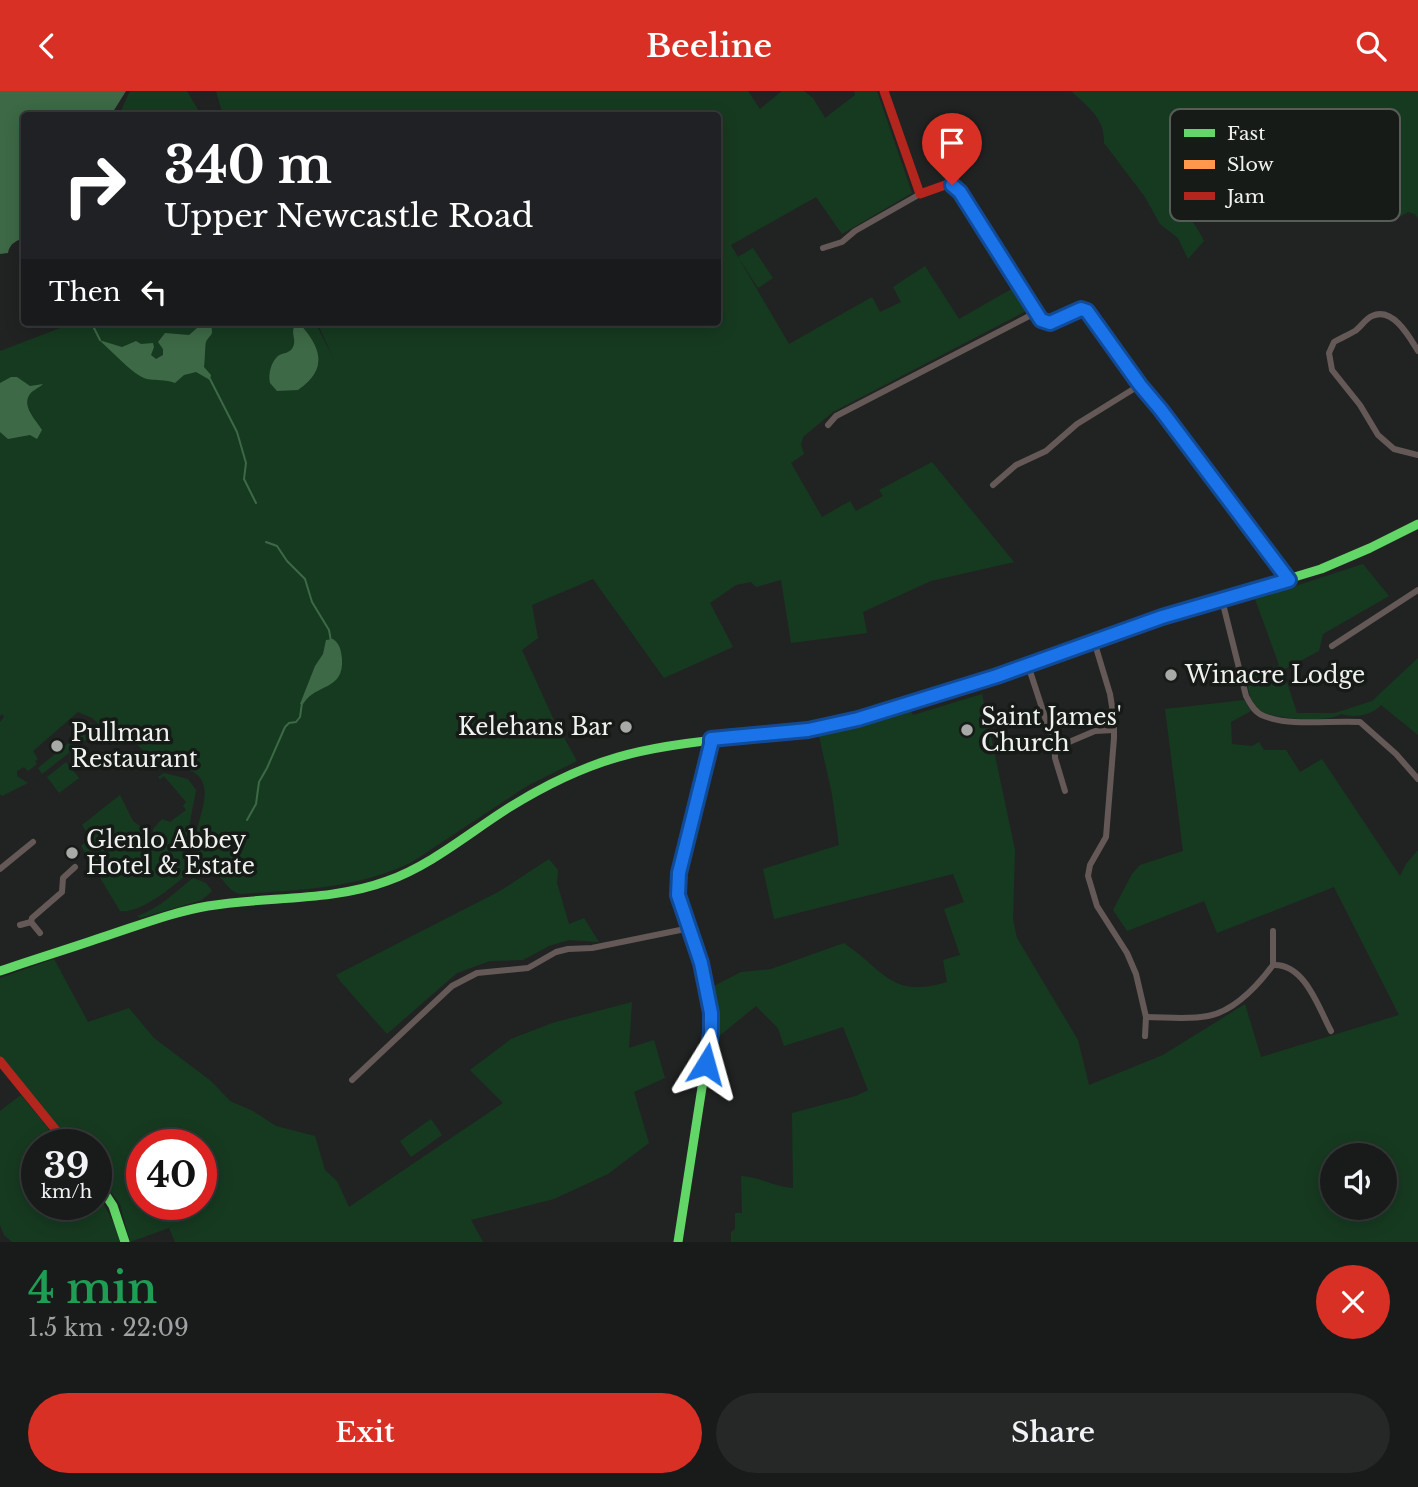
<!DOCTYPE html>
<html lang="en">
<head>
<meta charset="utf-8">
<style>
  :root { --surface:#191a1a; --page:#262727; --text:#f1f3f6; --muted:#9fa1a2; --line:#373839; --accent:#d93025 }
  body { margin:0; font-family:"Libre Baskerville",serif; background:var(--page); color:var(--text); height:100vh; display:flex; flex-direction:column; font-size:26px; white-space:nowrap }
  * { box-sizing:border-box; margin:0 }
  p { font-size:23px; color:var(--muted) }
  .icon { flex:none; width:38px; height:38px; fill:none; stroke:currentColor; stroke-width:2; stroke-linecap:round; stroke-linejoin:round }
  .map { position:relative; height:1151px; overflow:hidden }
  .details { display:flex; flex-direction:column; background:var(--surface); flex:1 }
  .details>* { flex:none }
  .hud { position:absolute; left:21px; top:21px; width:700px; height:214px; border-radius:7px; box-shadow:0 4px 18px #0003,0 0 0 2px var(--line); background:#202124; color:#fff; overflow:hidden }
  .fabs { position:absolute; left:1320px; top:1052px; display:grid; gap:14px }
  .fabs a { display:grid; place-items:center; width:77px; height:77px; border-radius:50%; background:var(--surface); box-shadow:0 4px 18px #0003,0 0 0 2px var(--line); font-size:35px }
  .speed { position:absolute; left:21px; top:1038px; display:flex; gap:14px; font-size:35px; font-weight:700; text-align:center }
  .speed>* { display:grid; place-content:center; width:91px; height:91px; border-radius:50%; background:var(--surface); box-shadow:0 4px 18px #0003,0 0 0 2px var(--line); line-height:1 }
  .speed small { font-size:18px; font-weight:400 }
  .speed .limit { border:10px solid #d22; background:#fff; color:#111 }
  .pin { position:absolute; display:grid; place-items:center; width:60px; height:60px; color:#fff; margin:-72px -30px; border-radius:50% 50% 50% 0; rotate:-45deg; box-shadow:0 0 7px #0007 }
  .pin .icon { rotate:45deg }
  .me { position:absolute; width:77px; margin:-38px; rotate:8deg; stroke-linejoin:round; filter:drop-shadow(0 0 5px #0008) }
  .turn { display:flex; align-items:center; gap:24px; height:147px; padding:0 28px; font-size:32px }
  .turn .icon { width:91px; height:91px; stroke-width:2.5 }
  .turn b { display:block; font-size:49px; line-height:60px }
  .then { display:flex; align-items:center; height:66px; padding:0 28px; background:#0003; gap:14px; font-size:26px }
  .round { display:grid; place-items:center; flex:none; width:74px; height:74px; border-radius:37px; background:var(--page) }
  .summary { display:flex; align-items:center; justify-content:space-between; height:119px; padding:0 28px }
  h1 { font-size:42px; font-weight:600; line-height:52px; color:#1e9e55 }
  .button { display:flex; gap:14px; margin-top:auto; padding:14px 28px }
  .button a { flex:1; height:80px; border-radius:42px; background:var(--accent); color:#fff; font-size:28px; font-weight:600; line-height:80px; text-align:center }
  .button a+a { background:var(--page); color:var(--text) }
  header { display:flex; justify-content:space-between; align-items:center; height:91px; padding:0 28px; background:var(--accent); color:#fff; font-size:32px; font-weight:600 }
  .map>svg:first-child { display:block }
</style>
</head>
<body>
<header><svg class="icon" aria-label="back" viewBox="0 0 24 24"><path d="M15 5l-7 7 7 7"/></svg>Beeline<svg class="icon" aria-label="search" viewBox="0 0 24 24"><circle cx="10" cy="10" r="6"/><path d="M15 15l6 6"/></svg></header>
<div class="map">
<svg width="1418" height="1151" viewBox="0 0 1418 1151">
  <rect width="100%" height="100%" fill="#212322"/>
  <g fill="#163a20" fill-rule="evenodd">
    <polygon points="130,0 187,0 201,24 119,24"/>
    <path d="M216,0H748L760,18L782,0H804L813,7L825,27L855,4L854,0H877L912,102L842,143L816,106L731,154L789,253L872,206L880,221L901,211L893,196L925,175L959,228L1015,196L1028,219L833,321L803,346L801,354L804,363L791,372L822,426L850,410L856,420L883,405L879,399L932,371L1014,471L931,490L863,521L867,542L791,552L781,489L756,496L751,491L736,494L710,512L733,556L664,587L593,488L532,514L538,547L522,559L553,627L577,670L527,695L412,771C357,798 299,799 240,803C229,800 227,793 220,786C214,782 207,780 202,775C181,751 214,714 202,690C195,675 177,679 164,673C141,664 129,641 110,627H106L100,634L92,627L78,621L33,660L38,668L35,670L37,673L28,680L24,676L17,680V685L28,692L2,705L0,703V631L4,626L2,623L0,625V260L76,231H315L333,267L317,231H718V24H223Z"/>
    <path d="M1071,0H1418V128L1415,123L1408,121L1398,127L1383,93L1335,105L1321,101L1272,68L1246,47L1238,45C1215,61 1169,85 1184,117C1190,129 1199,138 1204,150L1188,168L1178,147L1160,133L1145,106L1104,52C1105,27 1088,16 1071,0Z"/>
    <polygon points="753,157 773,187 758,197 738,166"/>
    <path d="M1363,473L1389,505L1323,543L1319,560L1283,579L1297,622H1335L1372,610L1418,567V644L1381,614C1371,625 1354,627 1341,623C1329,632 1270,629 1258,618C1250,611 1248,597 1246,587L1279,574L1255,508Z"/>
    <path d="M982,603L1015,759L1013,829L1017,847L1078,949L1089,994L1163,964L1245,913L1261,966L1399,924L1334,796L1217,842L1204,810L1127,840L1113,819L1132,783L1140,774L1183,760L1165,618L1244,609L1251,620L1231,631L1232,653L1252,655L1259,651L1264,659H1286L1300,681L1322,668L1400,785L1406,773L1418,759V1151H731V1141L735,1138V1122H742L741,1085C760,1086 774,1096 793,1097L792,1022L856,1005L868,999L843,936L784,955L778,937L756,915L718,946C717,941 719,935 718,928C716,917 708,909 710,897L741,881L771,878L844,852C885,880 891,908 947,891L943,869L960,864L944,818L964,811L953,783L774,828L763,778L839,754L832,703L819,645L911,620L913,624ZM1332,1064H1384V1116H1332Z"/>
    <polygon points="81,630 84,629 92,633 97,640 42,683 38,677 82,641 84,635"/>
    <polygon points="66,671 79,687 59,702 47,686"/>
    <path d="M164,682L188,688L196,699L186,751L190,780C175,794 141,823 120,820L81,755L91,747L82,734L120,704L133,730L153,745V738L162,728L170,731L186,719L183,715L186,711L164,685L160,688L158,686Z"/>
    <polygon points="549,768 558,779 557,792 569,833 584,827 599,851 569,849 549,855 523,869 490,870 457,882 387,943 340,890 336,884 500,800"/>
    <path d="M193,787L206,792L212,800L202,809L140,827L137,825C160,817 174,802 193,787Z"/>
    <path d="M54,868L88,931L129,917L154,947L211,990L230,1010L253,1020L276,1035L315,1045L325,1079L337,1090L349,1116L503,1012L470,979L511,948L552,932L632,911L629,957L654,949L665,987L634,1001L649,1052L608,1083L554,1108L471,1129L483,1151H175L169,1137L130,1151L120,1113L96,1082V1054L72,1053L0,966V887ZM142,1054H201V1113H142Z"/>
    <polygon points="21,1004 61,1053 37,1054 37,1113 96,1113 96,1099 117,1138 120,1151 12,1151 4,1144 0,1134 0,1020"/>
    <polygon points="431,1028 442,1044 411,1066 400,1050"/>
  </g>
  <g fill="#3d6946">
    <path d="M0,0H126L111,24H24V147C17,149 9,153 8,162L0,163Z"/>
    <path d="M204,231L211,235C214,245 210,243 206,251C205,253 205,272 204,276L211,284L210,289L196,281L184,284L175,292C165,288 156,290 147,288C135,286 109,257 99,249L122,256L136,250L141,253L153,252L154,256L151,264L156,268L163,264V258L158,251L165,242L189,244Z"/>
    <path d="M299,232C321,256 329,278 298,299L277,300L270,292C268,283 271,271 278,265C283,261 290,263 293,256C297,249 290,242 295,234Z"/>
    <path d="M11,286H17L30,295L43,293C39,297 33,299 30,303C21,315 36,329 42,339L37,348L30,344L8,348L0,341V292Z"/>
    <path d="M333,548C340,553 341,559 342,568C344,600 316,592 303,613H300L315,575L323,563L326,549Z"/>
  </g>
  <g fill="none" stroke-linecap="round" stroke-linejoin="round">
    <g stroke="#3d6946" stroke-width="2">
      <polyline points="93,235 100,249"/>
      <polyline points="210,288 237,341 246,372 244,388 256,412"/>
      <polyline points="266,451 277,455 287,470 305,488 312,511 329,539 331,550"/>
      <polyline points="247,729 256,713 259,691 267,677 285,636 289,632 296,631 300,626 302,612"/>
    </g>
    <g stroke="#655958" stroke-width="6">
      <polyline points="823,157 842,151 855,140 920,103"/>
      <path d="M1418,260C1410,247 1393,215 1372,225C1365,228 1361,236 1355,240C1348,244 1341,247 1334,251L1329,262L1332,279L1360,314L1378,344L1394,358L1418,364"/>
      <polyline points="828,334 836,325 1035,222"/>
      <polyline points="993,394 1016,374 1046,360 1077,333 1140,294"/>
      <path d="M1222,509L1246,605C1250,613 1255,622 1264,625C1292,636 1330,629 1360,631L1396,663L1418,688"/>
      <polyline points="1094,550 1110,603 1114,628 1114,647 1106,746 1090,774 1088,785 1097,815 1127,862 1136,883 1146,926 1145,945"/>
      <polyline points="1332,555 1418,499"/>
      <polyline points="1028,574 1055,657 1055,667 1065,700"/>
      <polyline points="1055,657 1095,640 1114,639"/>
      <polyline points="0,778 33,751"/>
      <polyline points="20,834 31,831"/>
      <polyline points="40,842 31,831 32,827 62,801 63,787 75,776"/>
      <path d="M1273,874C1305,872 1319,918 1331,940"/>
      <path d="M1146,926C1166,926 1188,929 1208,925C1234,920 1258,894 1273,874V840"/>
      <polyline points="352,989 452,895 477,882 528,877 556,861 568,858 592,857 690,837"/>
    </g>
    <g stroke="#63d668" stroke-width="9">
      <polyline points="1033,219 1045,232 1050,232 1081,218 1087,220 1140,294 1289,490"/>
      <polyline points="1009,581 1148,530 1321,478 1370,457 1418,433"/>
      <path d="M0,880C35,868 71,857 106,845C140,834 173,821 208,815C267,805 330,811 387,790C432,774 470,741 510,716C589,667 644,655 735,647"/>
      <polyline points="96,1089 113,1115 125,1151"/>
      <polyline points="678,1151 712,932 700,872 678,804 678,791 711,648"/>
    </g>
    <path stroke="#ff974d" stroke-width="9" d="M735,647C835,638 915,614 1009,581"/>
    <g stroke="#b3261e" stroke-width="9">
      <polyline points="884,0 920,103 948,93 960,101 1033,219"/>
      <polyline points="0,970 68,1054"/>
    </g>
  </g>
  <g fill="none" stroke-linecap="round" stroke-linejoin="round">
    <defs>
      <polyline id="route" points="706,973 711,942 711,922 701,872 678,804 679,782 711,653 711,648 808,639 858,628 997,585 1162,526 1289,489 1161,319 1140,294 1087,220 1081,218 1050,232 1041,229 960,101 952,94"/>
    </defs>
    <use href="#route" stroke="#114b97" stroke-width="18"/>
    <use href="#route" stroke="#1a73e8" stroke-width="12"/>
  </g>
  <g fill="#a8aaa8" stroke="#171b18" stroke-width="2.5">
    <circle cx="1171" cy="584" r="7"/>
    <circle cx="626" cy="636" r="7"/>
    <circle cx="967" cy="639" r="7"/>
    <circle cx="57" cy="655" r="7"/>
    <circle cx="72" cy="762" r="7"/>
  </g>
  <g text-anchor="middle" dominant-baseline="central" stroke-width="7" stroke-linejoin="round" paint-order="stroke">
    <g font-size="23" fill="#f0f2f0" stroke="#171b18" text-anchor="start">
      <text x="1185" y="584">Winacre Lodge</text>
      <text x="981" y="626">Saint James'<tspan x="981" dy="26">Church</tspan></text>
      <text x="612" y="636" text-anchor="end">Kelehans Bar</text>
      <text x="71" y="642">Pullman<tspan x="71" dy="26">Restaurant</tspan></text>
      <text x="86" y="749">Glenlo Abbey<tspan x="86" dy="26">Hotel &amp; Estate</tspan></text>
    </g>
  </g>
  <rect x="1170" y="18" width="230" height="112" rx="10" fill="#171b18" stroke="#585c59" stroke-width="2"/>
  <rect x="1184" y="38" width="31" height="8" fill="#63d668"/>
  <rect x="1184" y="69" width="31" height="9" fill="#ff974d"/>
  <rect x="1184" y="101" width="31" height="8" fill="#b3261e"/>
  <g font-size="19" fill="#f0f2f0">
    <text x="1227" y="49">Fast</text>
    <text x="1227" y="80">Slow</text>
    <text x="1227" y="112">Jam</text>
  </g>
</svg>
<div class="fabs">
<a><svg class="icon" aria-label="sound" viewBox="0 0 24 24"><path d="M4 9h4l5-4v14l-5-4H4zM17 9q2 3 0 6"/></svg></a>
</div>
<div class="speed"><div>39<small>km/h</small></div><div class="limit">40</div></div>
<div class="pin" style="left:952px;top:94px;background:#d93025"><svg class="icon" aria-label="arrive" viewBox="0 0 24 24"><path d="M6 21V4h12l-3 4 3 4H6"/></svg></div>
<svg class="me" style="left:706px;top:973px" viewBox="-20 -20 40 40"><path d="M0-17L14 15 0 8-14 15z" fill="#1a73e8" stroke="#fff" stroke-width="4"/></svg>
<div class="hud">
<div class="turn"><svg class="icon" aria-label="right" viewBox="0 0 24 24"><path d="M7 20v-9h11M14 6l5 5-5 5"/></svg><div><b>340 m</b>Upper Newcastle Road</div></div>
<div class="then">Then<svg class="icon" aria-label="left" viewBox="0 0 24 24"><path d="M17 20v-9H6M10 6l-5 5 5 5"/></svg></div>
</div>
</div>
<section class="details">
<div class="summary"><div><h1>4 min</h1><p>1.5 km · 22:09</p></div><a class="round" style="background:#d93025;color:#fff"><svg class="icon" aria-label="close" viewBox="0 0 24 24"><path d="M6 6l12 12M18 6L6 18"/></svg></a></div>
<div class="button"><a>Exit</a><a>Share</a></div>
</section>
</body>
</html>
